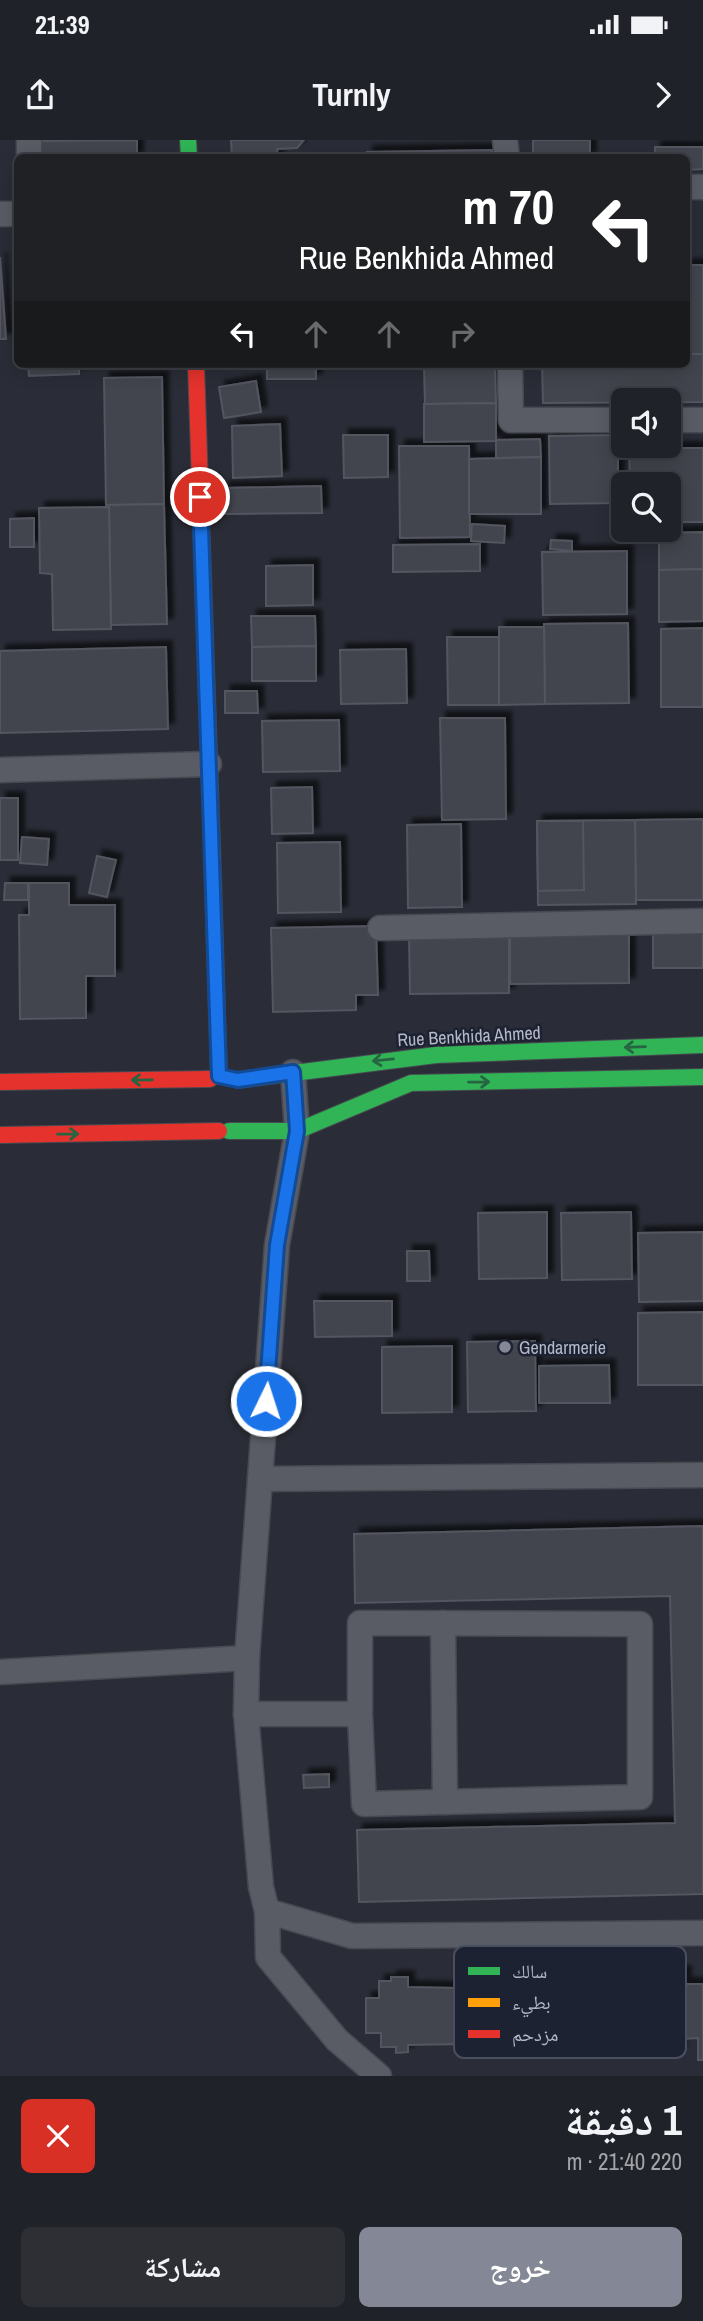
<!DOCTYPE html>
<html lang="ar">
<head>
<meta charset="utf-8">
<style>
  :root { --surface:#202229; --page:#2d2f35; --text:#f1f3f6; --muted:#a2a4a8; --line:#3d3f46; --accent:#848795 }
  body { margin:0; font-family:"Archivo Narrow","Noto Naskh Arabic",sans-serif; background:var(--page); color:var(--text); direction:rtl; height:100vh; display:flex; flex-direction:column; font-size:26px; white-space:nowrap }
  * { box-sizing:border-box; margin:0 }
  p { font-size:23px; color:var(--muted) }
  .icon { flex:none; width:38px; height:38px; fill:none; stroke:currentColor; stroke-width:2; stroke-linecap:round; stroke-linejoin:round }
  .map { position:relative; height:1936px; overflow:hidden; direction:ltr }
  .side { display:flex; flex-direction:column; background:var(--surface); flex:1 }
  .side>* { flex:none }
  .hud { position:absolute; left:14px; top:14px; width:676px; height:214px; border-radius:10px; box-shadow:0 4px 18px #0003,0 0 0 2px var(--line); direction:rtl; background:#202124; color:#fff; overflow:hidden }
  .controls { position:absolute; left:611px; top:248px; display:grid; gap:14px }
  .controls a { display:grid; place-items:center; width:70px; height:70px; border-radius:10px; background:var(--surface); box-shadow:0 4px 18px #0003,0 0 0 2px var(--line); font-size:35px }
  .pin { position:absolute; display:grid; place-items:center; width:60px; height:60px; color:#fff; margin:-30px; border:4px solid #fff; border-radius:50%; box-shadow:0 2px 7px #0007 }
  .me { position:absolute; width:77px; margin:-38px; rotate:4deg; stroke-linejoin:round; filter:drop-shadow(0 0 5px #0008) }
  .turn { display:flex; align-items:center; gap:24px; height:147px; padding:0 21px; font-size:32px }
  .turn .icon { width:91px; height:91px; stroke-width:2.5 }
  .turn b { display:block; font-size:49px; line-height:60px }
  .lanes { display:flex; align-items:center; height:66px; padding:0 21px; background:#0003; justify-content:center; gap:35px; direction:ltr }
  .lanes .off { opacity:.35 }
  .round { display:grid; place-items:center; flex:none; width:74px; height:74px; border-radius:10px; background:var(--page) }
  .head { display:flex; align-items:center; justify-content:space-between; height:119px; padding:0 21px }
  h1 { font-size:42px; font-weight:700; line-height:52px }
  .cta { display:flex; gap:14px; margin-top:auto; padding:14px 21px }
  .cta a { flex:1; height:80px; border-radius:10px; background:var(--accent); color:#fff; font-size:28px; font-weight:700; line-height:80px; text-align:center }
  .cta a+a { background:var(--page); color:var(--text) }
  .status { display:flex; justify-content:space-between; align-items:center; height:49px; padding:0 35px; background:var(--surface); direction:ltr }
  .status svg { height:19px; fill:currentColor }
  header { display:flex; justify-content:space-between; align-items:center; height:91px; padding:0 21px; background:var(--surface); font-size:32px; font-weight:700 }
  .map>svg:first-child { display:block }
</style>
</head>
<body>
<div class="status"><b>21:39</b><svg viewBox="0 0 49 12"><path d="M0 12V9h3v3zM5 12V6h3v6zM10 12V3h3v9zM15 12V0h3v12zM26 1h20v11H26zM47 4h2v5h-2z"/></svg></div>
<header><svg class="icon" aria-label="forward" viewBox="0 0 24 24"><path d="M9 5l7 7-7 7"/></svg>Turnly<svg class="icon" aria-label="share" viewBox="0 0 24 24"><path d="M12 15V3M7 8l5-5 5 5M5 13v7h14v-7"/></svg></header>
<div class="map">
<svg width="703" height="1936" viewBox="0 0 703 1936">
  <defs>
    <filter id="shadow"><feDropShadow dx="6" dy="-6" stdDeviation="2" flood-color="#0009"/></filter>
  </defs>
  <rect width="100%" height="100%" fill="#2a2d37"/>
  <g fill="#43454e" stroke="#52555f" stroke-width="2" filter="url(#shadow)">
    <polygon points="137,0 137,18 39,18 38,1"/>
    <polygon points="231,0 304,0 297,8 277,9 278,18 232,18"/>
    <rect x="533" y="0" width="57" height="18"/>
    <polygon points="655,7 703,7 703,29 686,30 686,18 655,18"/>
    <polygon points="492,10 492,18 367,18 367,12"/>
    <polygon points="0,117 6,199 0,199"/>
    <rect x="686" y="125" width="17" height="89"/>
    <polygon points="686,214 703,214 703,262 543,263 542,224 686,224"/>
    <polygon points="28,224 79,224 79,234 29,236"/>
    <rect x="267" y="224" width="49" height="15"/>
    <polygon points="398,224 495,224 495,227 398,228"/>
    <polygon points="424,227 495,227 496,263 425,264"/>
    <polygon points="162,237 164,364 106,365 104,238"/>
    <polygon points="256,241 261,272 224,278 219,247"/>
    <polygon points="496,263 496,301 424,302 424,264"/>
    <polygon points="280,284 282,336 233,338 232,286"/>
    <polygon points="343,295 388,295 388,337 344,338"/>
    <polygon points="618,295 618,363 550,364 549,296"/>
    <polygon points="540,299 541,317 496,318 496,300"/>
    <polygon points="399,306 469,306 470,397 400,398"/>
    <polygon points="629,308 703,308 703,382 668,382 668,345 630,345"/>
    <polygon points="541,317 541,374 469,374 469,319"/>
    <polygon points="321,346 322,373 225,374 224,348"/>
    <polygon points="164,364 167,484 111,485 109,365"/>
    <polygon points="109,367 111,489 53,490 52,434 40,433 39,368"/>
    <polygon points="34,378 34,407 10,407 10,379"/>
    <polygon points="472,384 505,386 504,403 471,401"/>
    <polygon points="703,392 703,429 659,430 659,393"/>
    <polygon points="551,400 572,401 572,411 550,409"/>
    <polygon points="480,404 480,431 393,432 393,405"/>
    <polygon points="627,411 627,474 543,475 542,412"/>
    <polygon points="313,425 313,465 266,466 266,426"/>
    <polygon points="703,429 703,481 659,482 659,430"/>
    <polygon points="251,476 315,476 316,506 252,507"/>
    <polygon points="628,483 629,563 545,564 544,484"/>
    <polygon points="499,487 544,487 545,564 499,565"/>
    <polygon points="703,488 703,567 661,567 661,489"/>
    <polygon points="447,497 499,497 499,565 448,565"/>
    <polygon points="316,506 316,541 252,541 252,507"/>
    <polygon points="166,507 168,589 0,593 0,511"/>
    <polygon points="406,509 407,563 341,564 340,510"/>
    <polygon points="225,551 257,551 258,573 225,573"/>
    <polygon points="440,578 505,578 506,679 442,680"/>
    <polygon points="339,580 340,631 263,632 262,581"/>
    <polygon points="312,647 313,693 272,694 271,648"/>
    <rect x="0" y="658" width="18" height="62"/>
    <polygon points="703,679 703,760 636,760 635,680"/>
    <polygon points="635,680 636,764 538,765 537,681"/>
    <polygon points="537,681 583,681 584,750 538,751"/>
    <polygon points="461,684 462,767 408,768 407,685"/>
    <polygon points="22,697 49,699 47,725 20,723"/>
    <polygon points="340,702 341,772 278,773 277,703"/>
    <polygon points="97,716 116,720 107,757 89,753"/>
    <polygon points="5,743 28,743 28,760 4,760"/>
    <polygon points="29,743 69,743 69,765 115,765 115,836 86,836 86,878 20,879 19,775 29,775"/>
    <polygon points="376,786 378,855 356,855 356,870 273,872 271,788"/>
    <polygon points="629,790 629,843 510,844 510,791"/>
    <polygon points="509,792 509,853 410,854 409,793"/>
    <rect x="653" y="792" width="50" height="36"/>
    <polygon points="547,1072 547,1138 479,1139 478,1073"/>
    <polygon points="631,1072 632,1139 562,1140 561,1073"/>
    <polygon points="703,1092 703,1161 639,1162 638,1093"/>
    <polygon points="407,1111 429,1111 430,1141 407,1141"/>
    <polygon points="314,1161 392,1161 392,1196 315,1197"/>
    <polygon points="703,1172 703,1245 638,1245 638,1173"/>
    <polygon points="535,1201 536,1271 468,1272 467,1202"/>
    <polygon points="452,1206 452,1272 382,1273 382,1207"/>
    <polygon points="609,1225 610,1263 539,1263 539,1226"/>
    <polygon points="703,1386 703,1754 359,1762 357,1690 675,1683 670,1456 355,1463 354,1394"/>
    <polygon points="329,1634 329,1647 304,1648 303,1635"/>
    <polygon points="660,1832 685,1832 685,1844 703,1844 703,1920 698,1920 698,1898 679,1899 680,1911 651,1911 652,1898 624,1899 625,1913 589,1913 589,1905 548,1906 548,1916 529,1916 529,1907 516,1907 517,1893 483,1893 484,1905 467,1905 466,1911 460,1911 460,1904 408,1905 408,1912 396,1913 396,1907 381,1907 381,1893 366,1893 366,1858 379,1858 379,1841 391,1841 391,1837 408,1837 408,1847 455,1848 456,1841 486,1841 486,1855 514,1853 514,1841 527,1841 527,1835 544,1834 544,1846 588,1846 589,1836 609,1836 609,1841 625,1841 626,1850 649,1850 650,1840 660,1840"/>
  </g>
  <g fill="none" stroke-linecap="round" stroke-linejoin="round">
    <defs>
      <g id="street">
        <polyline points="505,0 507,18"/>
        <polyline points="29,18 29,0"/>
        <polyline points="686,47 703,47"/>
        <polyline points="0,74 18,74"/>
        <polyline points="510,224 511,280 623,280"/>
        <polyline points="668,280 703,280"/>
        <polyline points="0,630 209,624"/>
        <polyline points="380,788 703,781"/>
        <polyline points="293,932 297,991 277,1105 247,1518 246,1574 261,1747 267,1771 268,1817 337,1900 379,1936"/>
        <polyline points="260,1339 703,1335"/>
        <polyline points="443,1483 445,1662"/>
        <polyline points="0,1532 247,1518"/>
        <polyline points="246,1574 360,1574 360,1483 640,1484 640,1657 364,1664 360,1574"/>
        <polyline points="267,1771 352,1796 703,1793"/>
      </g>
      <g id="fast">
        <polyline points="188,0 189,18"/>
        <polyline points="238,940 436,915 703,905"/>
        <polyline points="229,991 297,991 411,943 703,937"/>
      </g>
      <polyline id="slow" points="212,706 219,936"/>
      <g id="jam">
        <polyline points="196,224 212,706"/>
        <polyline points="0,942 210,939"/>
        <polyline points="0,995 219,991"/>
      </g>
    </defs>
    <use href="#street" stroke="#464950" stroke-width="27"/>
    <use href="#fast" stroke="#464950" stroke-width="18"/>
    <use href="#slow" stroke="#464950" stroke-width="18"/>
    <use href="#jam" stroke="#464950" stroke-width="18"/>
    <use href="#street" stroke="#5a5c65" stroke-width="24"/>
    <use href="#fast" stroke="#30b455" stroke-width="16"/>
    <use href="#slow" stroke="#ff9f0a" stroke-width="16"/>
    <use href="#jam" stroke="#e5322d" stroke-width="16"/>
  </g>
  <defs><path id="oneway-shaft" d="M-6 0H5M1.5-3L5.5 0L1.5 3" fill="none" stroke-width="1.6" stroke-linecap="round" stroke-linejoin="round" transform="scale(1.75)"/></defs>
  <g stroke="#266442">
    <use href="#oneway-shaft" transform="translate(635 907) rotate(178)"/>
    <use href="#oneway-shaft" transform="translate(383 920) rotate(174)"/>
    <use href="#oneway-shaft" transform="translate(142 940) rotate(179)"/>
    <use href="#oneway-shaft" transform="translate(479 942) rotate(-1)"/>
    <use href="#oneway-shaft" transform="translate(68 994) rotate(-1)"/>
  </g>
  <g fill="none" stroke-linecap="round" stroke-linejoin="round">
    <defs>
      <polyline id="route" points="200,357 219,936 238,940 293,932 297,991 277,1105 266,1261"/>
    </defs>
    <use href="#route" stroke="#114b97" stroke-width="18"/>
    <use href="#route" stroke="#1a73e8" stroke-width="12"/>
  </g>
  <circle fill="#848795" stroke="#1d2232" stroke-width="2.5" cx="505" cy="1207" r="7"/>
  <g text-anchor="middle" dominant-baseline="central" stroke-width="5" stroke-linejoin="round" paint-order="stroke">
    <g font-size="18" fill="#b4b8c8" stroke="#1d2232">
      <text transform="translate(469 896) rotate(-3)">Rue Benkhida Ahmed</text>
    </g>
    <g font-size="18" fill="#b4b8c8" stroke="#1d2232" text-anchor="start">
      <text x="519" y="1207">Gendarmerie</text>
    </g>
  </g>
  <rect x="454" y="1806" width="232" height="112" rx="10" fill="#1d2232" stroke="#4a4f5f" stroke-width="2"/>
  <rect x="468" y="1827" width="32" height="8" fill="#30b455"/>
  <rect x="468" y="1858" width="32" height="9" fill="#ff9f0a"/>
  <rect x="468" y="1890" width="32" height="8" fill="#e5322d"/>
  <g font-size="19" fill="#b4b8c8">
    <text x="512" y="1838">سالك</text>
    <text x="512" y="1869">بطيء</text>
    <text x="512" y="1901">مزدحم</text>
  </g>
</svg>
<div class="controls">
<a><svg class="icon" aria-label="sound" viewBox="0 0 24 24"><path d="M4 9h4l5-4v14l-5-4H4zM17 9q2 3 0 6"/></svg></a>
<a><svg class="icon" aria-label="search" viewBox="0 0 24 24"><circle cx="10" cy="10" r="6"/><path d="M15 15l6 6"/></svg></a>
</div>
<div class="pin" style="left:200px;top:357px;background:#d93025"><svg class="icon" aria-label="arrive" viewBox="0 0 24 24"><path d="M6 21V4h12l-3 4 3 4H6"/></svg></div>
<svg class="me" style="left:266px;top:1261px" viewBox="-20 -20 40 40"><circle r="17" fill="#1a73e8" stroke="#fff" stroke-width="3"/><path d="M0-11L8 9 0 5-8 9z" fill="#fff"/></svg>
<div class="hud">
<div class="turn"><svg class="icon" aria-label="left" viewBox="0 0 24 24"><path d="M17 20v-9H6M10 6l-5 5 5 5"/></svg><div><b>70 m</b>Rue Benkhida Ahmed</div></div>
<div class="lanes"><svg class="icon" aria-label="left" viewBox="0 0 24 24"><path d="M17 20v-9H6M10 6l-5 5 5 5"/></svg><svg class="icon off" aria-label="ahead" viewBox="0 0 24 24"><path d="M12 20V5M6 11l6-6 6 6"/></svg><svg class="icon off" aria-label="ahead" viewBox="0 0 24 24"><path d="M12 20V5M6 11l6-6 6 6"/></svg><svg class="icon off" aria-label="right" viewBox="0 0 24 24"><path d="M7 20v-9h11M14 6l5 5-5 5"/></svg></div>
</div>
</div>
<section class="side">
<div class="head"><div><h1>1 دقيقة</h1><p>220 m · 21:40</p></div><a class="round" style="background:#d93025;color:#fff"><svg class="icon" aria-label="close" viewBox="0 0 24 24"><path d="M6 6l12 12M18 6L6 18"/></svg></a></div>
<div class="cta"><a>خروج</a><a>مشاركة</a></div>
</section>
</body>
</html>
